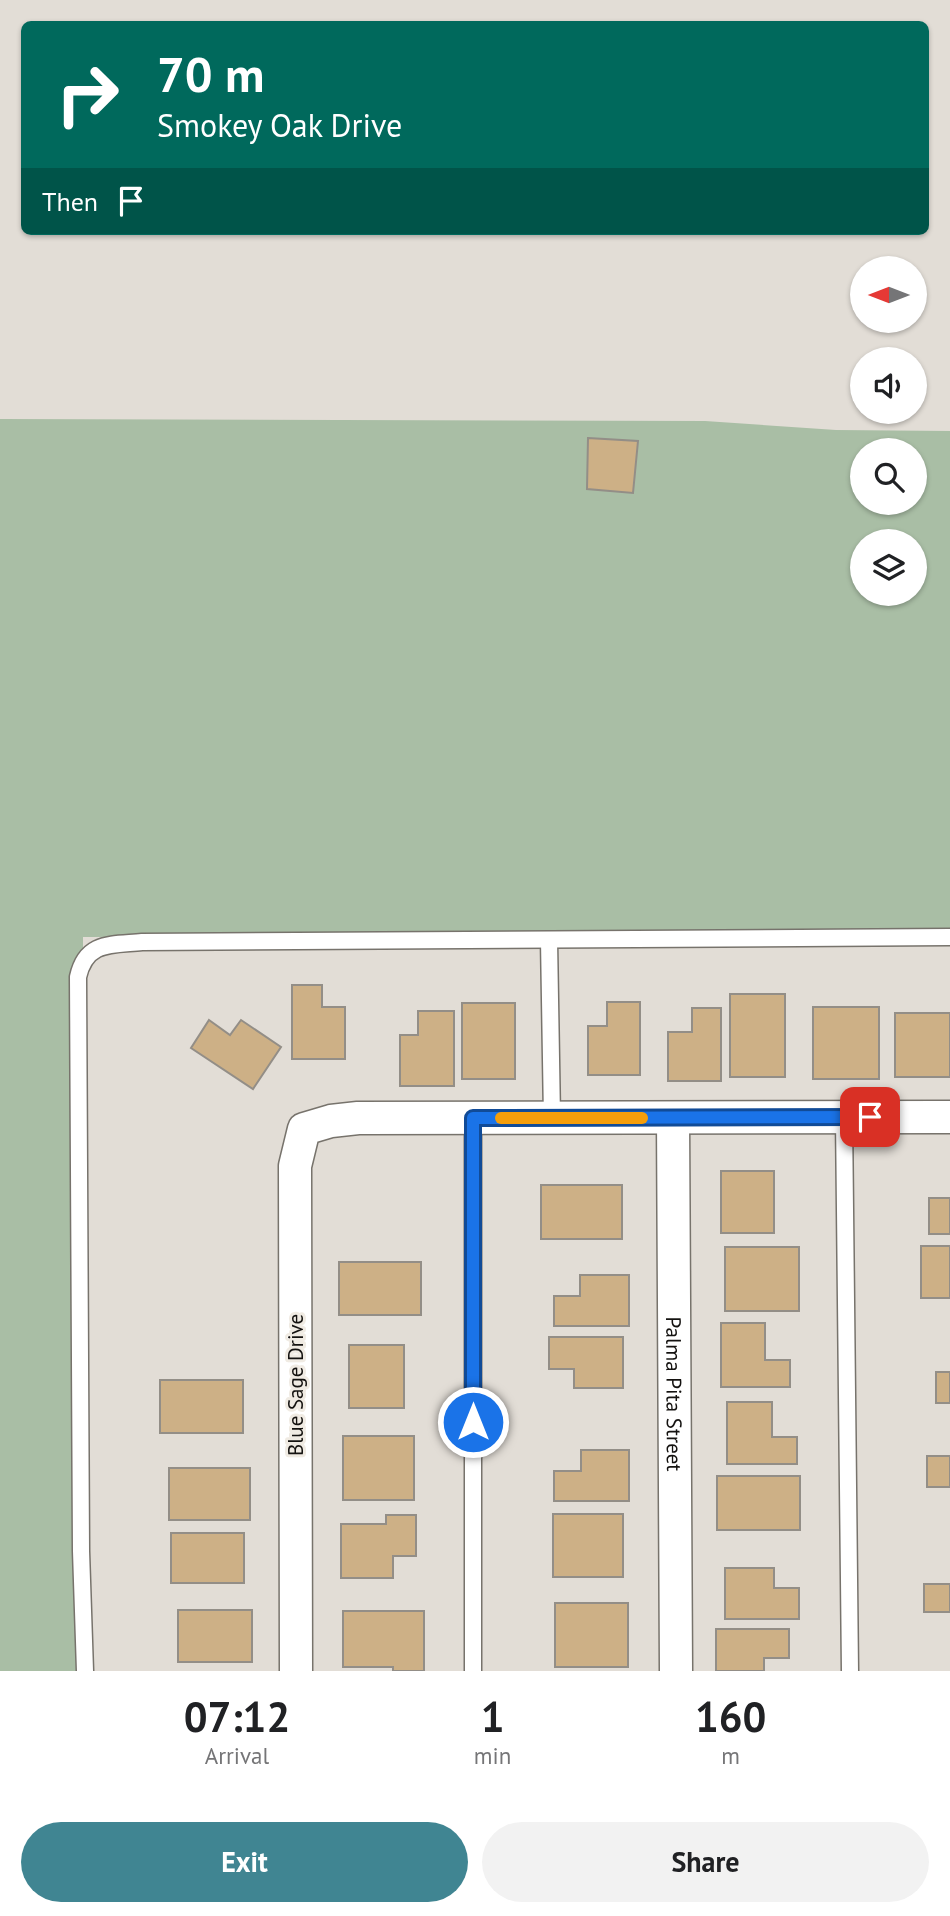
<!DOCTYPE html>
<html lang="en">
<head>
<meta charset="utf-8">
<style>
  :root { --surface:#fff; --page:#f2f2f2; --text:#202124; --muted:#757577; --accent:#408592 }
  body { margin:0; font-family:"PT Sans",sans-serif; background:var(--page); color:var(--text); height:100vh; display:flex; flex-direction:column; font-size:26px; white-space:nowrap }
  * { box-sizing:border-box; margin:0 }
  p { font-size:23px; color:var(--muted) }
  .icon { flex:none; width:38px; height:38px; fill:none; stroke:currentColor; stroke-width:2; stroke-linecap:round; stroke-linejoin:round }
  .map { position:relative; height:1671px; overflow:hidden }
  .panel { display:flex; flex-direction:column; background:var(--surface); flex:1 }
  .panel>* { flex:none }
  .banner { position:absolute; left:21px; top:21px; width:908px; height:214px; border-radius:10px; box-shadow:0 2px 5px #0004; background:#00695c; color:#fff; overflow:hidden }
  .needle { width:46px; rotate:270deg }
  .fabs { position:absolute; left:850px; top:256px; display:grid; gap:14px }
  .fabs a { display:grid; place-items:center; width:77px; height:77px; border-radius:50%; background:var(--surface); box-shadow:0 2px 5px #0004; font-size:35px }
  .pin { position:absolute; display:grid; place-items:center; width:60px; height:60px; color:#fff; margin:-30px; border-radius:14px; box-shadow:0 4px 10px #0006 }
  .me { position:absolute; width:77px; margin:-38px; rotate:0deg; stroke-linejoin:round; filter:drop-shadow(0 0 5px #0008) }
  .turn { display:flex; align-items:center; gap:24px; height:147px; padding:0 21px; font-size:32px }
  .turn .icon { width:91px; height:91px; stroke-width:2.5 }
  .turn b { display:block; font-size:49px; line-height:60px }
  .then { display:flex; align-items:center; height:66px; padding:0 21px; background:#0003; gap:14px; font-size:26px }
  .eta { display:flex; justify-content:space-evenly; align-items:center; height:119px; text-align:center }
  .eta b { font-size:42px; font-weight:800; line-height:49px }
  .cta { display:flex; gap:14px; margin-top:auto; padding:14px 21px }
  .cta a { flex:1; height:80px; border-radius:42px; background:var(--accent); color:#fff; font-size:28px; font-weight:800; line-height:80px; text-align:center }
  .cta a+a { background:var(--page); color:var(--text) }
  .map>svg:first-child { display:block }
</style>
</head>
<body>
<div class="map">
<svg width="950" height="1671" viewBox="0 0 950 1671">
  <rect width="100%" height="100%" fill="#e2ddd6"/>
  <path fill="#a9bea5" fill-rule="evenodd" d="M0,419L705,421L836,430L950,431V934L83,937L84,1671H0ZM863,450H915V502H863ZM863,541H915V593H863Z"/>
  <g fill="#cdb086" stroke="#938e87" stroke-width="2">
    <polygon points="588,438 638,441 633,493 587,489"/>
    <polygon points="292,985 322,985 322,1007 345,1007 345,1059 292,1059"/>
    <rect x="730" y="994" width="55" height="83"/>
    <polygon points="607,1002 640,1002 640,1075 588,1075 588,1026 607,1026"/>
    <rect x="462" y="1003" width="53" height="76"/>
    <rect x="813" y="1007" width="66" height="72"/>
    <polygon points="692,1008 721,1008 721,1081 668,1081 668,1032 692,1032"/>
    <polygon points="418,1011 454,1011 454,1086 400,1086 400,1035 418,1035"/>
    <rect x="895" y="1013" width="55" height="64"/>
    <polygon points="209,1020 230,1035 241,1020 281,1047 253,1089 191,1048"/>
    <rect x="721" y="1171" width="53" height="62"/>
    <rect x="541" y="1185" width="81" height="54"/>
    <rect x="929" y="1198" width="21" height="36"/>
    <rect x="921" y="1246" width="29" height="52"/>
    <rect x="725" y="1247" width="74" height="64"/>
    <rect x="339" y="1262" width="82" height="53"/>
    <polygon points="580,1275 629,1275 629,1326 554,1326 554,1296 580,1296"/>
    <polygon points="721,1323 765,1323 765,1360 790,1360 790,1387 721,1387"/>
    <polygon points="549,1337 623,1337 623,1388 574,1388 574,1369 549,1369"/>
    <rect x="349" y="1345" width="55" height="63"/>
    <rect x="936" y="1372" width="14" height="31"/>
    <rect x="160" y="1380" width="83" height="53"/>
    <polygon points="727,1402 772,1402 772,1437 797,1437 797,1464 727,1464"/>
    <rect x="343" y="1436" width="71" height="64"/>
    <polygon points="581,1450 629,1450 629,1501 554,1501 554,1471 581,1471"/>
    <rect x="927" y="1456" width="23" height="31"/>
    <rect x="169" y="1468" width="81" height="52"/>
    <rect x="717" y="1476" width="83" height="54"/>
    <rect x="553" y="1514" width="70" height="63"/>
    <polygon points="386,1515 416,1515 416,1556 393,1556 393,1578 341,1578 341,1524 386,1524"/>
    <rect x="171" y="1533" width="73" height="50"/>
    <polygon points="725,1568 774,1568 774,1588 799,1588 799,1619 725,1619"/>
    <rect x="924" y="1584" width="26" height="28"/>
    <rect x="555" y="1603" width="73" height="64"/>
    <rect x="178" y="1610" width="74" height="52"/>
    <polygon points="343,1611 424,1611 424,1671 393,1671 393,1667 343,1667"/>
    <polygon points="716,1629 789,1629 789,1658 764,1658 764,1671 716,1671"/>
  </g>
  <g fill="none" stroke-linecap="round" stroke-linejoin="round">
    <defs>
      <g id="lane">
        <polyline points="549,940 552,1118"/>
        <polyline points="844,1117 850,1671"/>
        <polyline points="473,1118 473,1671"/>
        <path d="M85,1671L81,1551L78,977C86,941 111,945 142,942L950,937"/>
      </g>
      <g id="street">
        <path id="s1" d="M673,1118L676,1671"/>
        <polyline points="296,1671 295,1166 304,1129 331,1121 358,1118 950,1117"/>
      </g>
    </defs>
    <use href="#lane" stroke="#77736c" stroke-width="19"/>
    <use href="#street" stroke="#77736c" stroke-width="35"/>
    <use href="#lane" stroke="#fff" stroke-width="16"/>
    <use href="#street" stroke="#fff" stroke-width="32"/>
  </g>
  <g fill="none" stroke-linecap="round" stroke-linejoin="round">
    <defs>
      <polyline id="route" points="473,1422 473,1118 870,1117"/>
    </defs>
    <use href="#route" stroke="#114b97" stroke-width="18"/>
    <use href="#route" stroke="#1a73e8" stroke-width="12"/>
    <polyline stroke="#f59e0b" stroke-width="12" points="501,1118 642,1118"/>
  </g>
  <g text-anchor="middle" dominant-baseline="central" stroke-width="6" stroke-linejoin="round" paint-order="stroke">
    <g font-size="21" fill="#141210" stroke="#f0ebe3">
      <text transform="translate(295 1385) rotate(-90)">Blue Sage Drive</text>
      <text stroke="none"><textPath href="#s1" startOffset="276">Palma Pita Street</textPath></text>
    </g>
  </g>
</svg>
<div class="fabs">
<a><svg class="needle" viewBox="-14 -14 28 28"><path d="M0-13l5 13h-10z" fill="#e53935"/><path d="M0 13l5-13h-10z" fill="#757577"/></svg></a>
<a><svg class="icon" aria-label="sound" viewBox="0 0 24 24"><path d="M4 9h4l5-4v14l-5-4H4zM17 9q2 3 0 6"/></svg></a>
<a><svg class="icon" aria-label="search" viewBox="0 0 24 24"><circle cx="10" cy="10" r="6"/><path d="M15 15l6 6"/></svg></a>
<a><svg class="icon" aria-label="layers" viewBox="0 0 24 24"><path d="M12 4l9 5-9 5-9-5zM3 14l9 5 9-5"/></svg></a>
</div>
<div class="pin" style="left:870px;top:1117px;background:#d93025"><svg class="icon" aria-label="arrive" viewBox="0 0 24 24"><path d="M6 21V4h12l-3 4 3 4H6"/></svg></div>
<svg class="me" style="left:473px;top:1422px" viewBox="-20 -20 40 40"><circle r="17" fill="#1a73e8" stroke="#fff" stroke-width="3"/><path d="M0-11L8 9 0 5-8 9z" fill="#fff"/></svg>
<div class="banner">
<div class="turn"><svg class="icon" aria-label="right" viewBox="0 0 24 24"><path d="M7 20v-9h11M14 6l5 5-5 5"/></svg><div><b>70 m</b>Smokey Oak Drive</div></div>
<div class="then">Then<svg class="icon" aria-label="arrive" viewBox="0 0 24 24"><path d="M6 21V4h12l-3 4 3 4H6"/></svg></div>
</div>
</div>
<section class="panel">
<div class="eta">
<div><b>07:12</b><p>Arrival</p></div>
<div><b>1</b><p>min</p></div>
<div><b>160</b><p>m</p></div>
</div>
<div class="cta"><a>Exit</a><a>Share</a></div>
</section>
</body>
</html>
